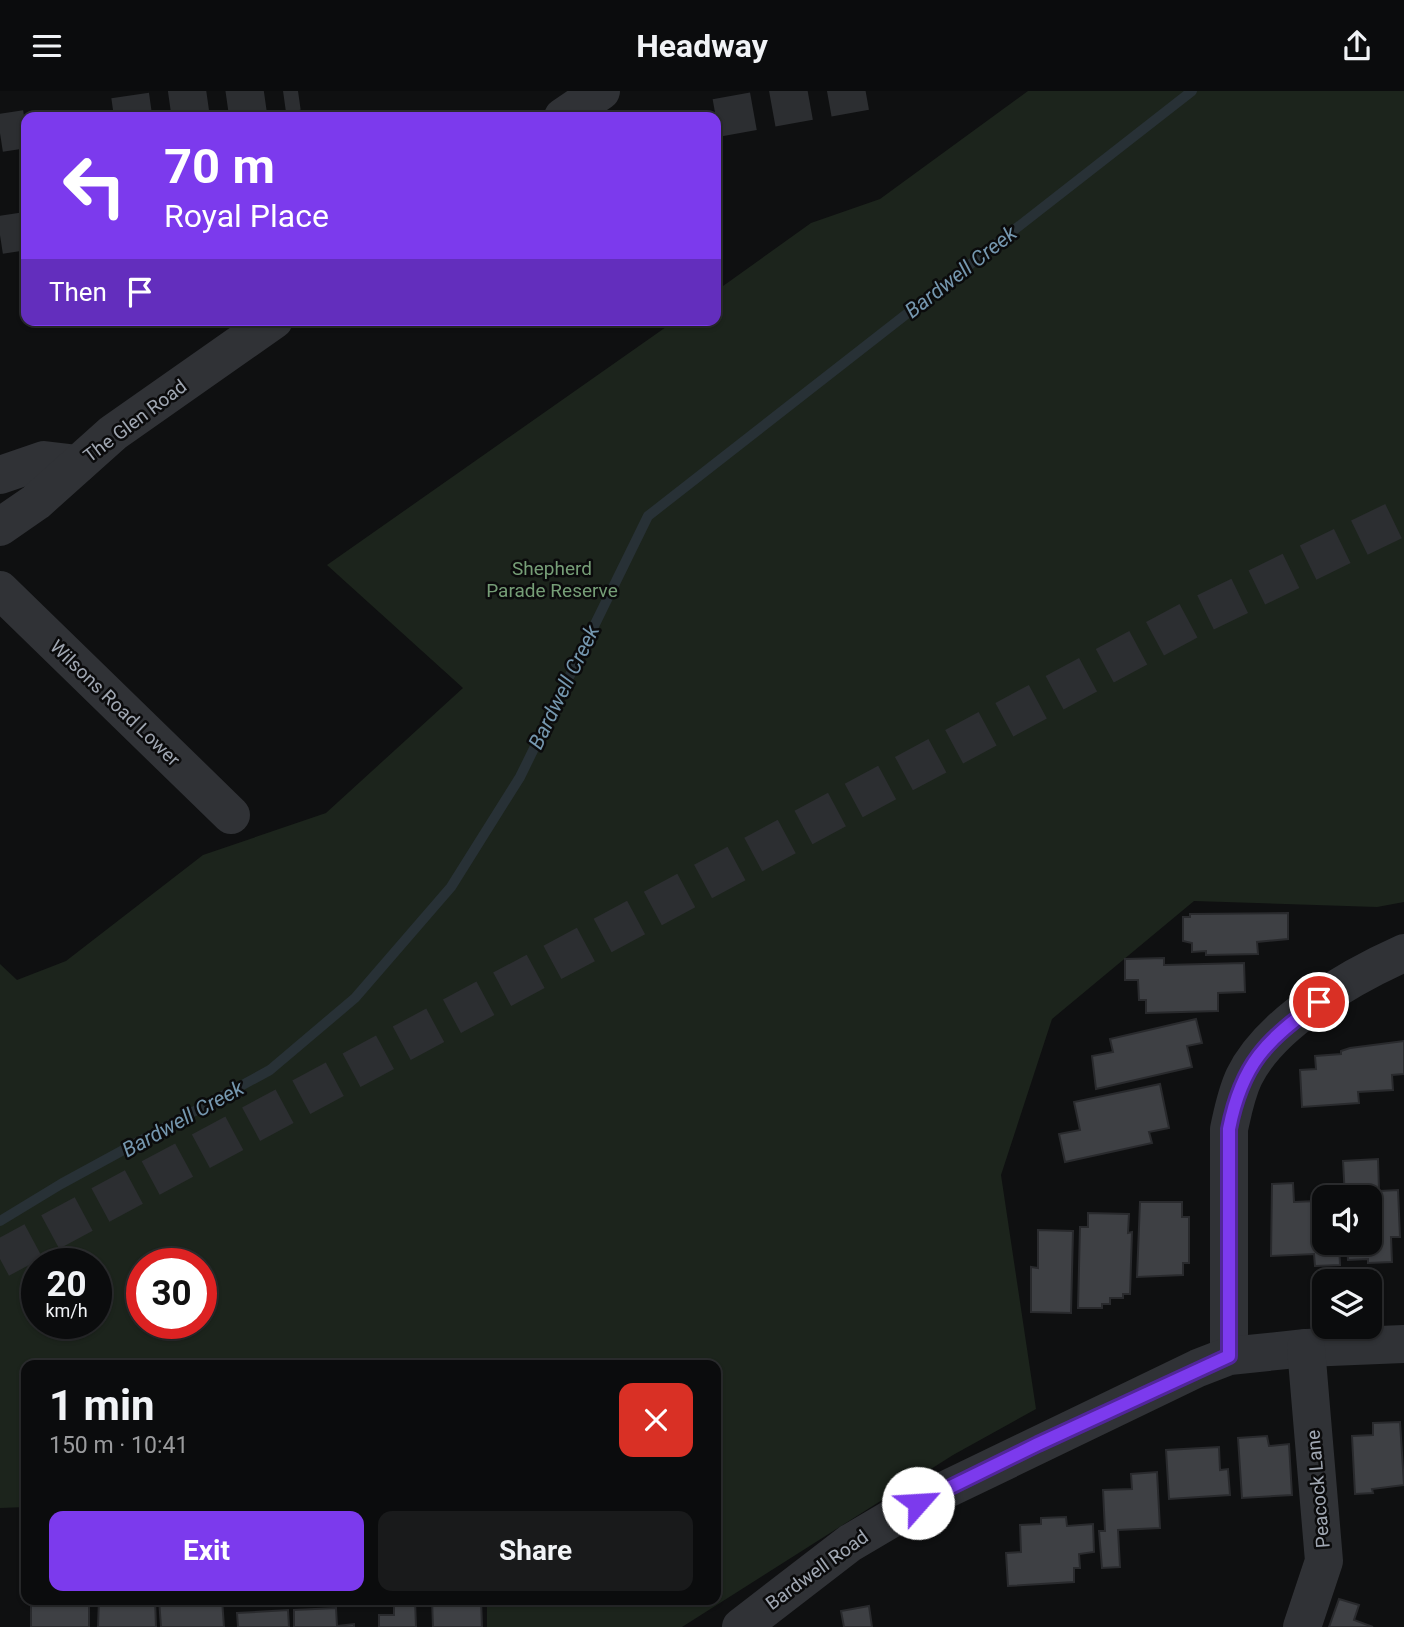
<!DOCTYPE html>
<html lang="en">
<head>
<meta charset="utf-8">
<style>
  :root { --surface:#0b0c0d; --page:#191a1b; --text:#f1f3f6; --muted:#9a9b9d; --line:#2b2c2e; --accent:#7c3aed }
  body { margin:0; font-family:Roboto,sans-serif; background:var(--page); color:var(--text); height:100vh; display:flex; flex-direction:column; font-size:26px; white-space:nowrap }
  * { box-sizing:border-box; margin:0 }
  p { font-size:23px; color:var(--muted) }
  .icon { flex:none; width:38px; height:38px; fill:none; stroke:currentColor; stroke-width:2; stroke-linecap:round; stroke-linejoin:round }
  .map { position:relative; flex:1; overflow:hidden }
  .details { position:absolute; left:21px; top:1269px; width:700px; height:245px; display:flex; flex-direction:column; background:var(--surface); border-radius:14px; box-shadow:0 2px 5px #0004,0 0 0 2px var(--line) }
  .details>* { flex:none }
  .top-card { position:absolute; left:21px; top:21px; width:700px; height:214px; border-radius:14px; box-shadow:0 2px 5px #0004,0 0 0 2px var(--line); background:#7c3aed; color:#fff; overflow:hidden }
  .buttons { position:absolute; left:1312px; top:1094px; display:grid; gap:14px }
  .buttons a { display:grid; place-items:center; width:70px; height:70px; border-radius:14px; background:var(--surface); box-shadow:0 2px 5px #0004,0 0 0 2px var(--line); font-size:35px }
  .speed { position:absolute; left:21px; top:1157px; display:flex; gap:14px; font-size:35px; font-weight:700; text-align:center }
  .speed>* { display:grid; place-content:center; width:91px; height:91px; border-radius:50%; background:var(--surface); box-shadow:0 2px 5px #0004,0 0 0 2px var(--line); line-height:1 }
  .speed small { font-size:18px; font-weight:400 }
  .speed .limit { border:10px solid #d22; background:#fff; color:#111 }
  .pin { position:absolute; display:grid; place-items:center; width:60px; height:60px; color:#fff; margin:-30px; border:4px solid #fff; border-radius:50%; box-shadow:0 2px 7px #0007 }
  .me { position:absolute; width:77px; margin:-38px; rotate:64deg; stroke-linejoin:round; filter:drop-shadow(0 0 5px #0008) }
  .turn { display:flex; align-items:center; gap:24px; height:147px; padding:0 28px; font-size:32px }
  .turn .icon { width:91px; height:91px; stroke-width:2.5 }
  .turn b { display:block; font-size:49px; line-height:60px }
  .then { display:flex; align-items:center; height:66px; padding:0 28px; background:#0003; gap:14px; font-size:26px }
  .round { display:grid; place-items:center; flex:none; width:74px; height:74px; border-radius:14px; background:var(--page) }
  .summary { display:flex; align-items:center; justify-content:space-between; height:119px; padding:0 28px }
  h1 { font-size:42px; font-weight:700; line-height:52px }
  .action { display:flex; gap:14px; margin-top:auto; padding:14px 28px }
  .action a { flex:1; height:80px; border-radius:14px; background:var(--accent); color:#fff; font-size:28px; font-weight:700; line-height:80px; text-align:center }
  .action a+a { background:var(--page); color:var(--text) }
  header { display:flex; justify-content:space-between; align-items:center; height:91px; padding:0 28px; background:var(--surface); font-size:32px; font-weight:700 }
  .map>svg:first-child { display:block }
</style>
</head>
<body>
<header><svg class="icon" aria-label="menu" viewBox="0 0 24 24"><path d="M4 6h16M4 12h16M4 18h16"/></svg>Headway<svg class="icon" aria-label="share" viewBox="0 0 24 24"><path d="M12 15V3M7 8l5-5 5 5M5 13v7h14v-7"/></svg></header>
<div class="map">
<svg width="1404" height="1536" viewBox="0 0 1404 1536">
  <rect width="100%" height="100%" fill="#0f1011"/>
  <path fill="#1c241c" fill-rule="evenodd" d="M1028,0H1404V811L1377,816L1194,810L1052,928L1001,1084L1036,1318L953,1364L682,1536H487V1509L716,1508V1274H26V1416L0,1417V873L17,889L66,870L203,764L326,722L463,597L327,474L676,229H716V200L811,132L880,108ZM37,1172H96V1232H37ZM142,1172H201V1232H142Z"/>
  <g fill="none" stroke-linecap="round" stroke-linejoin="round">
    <polyline stroke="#283136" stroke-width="10" points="0,1130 61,1093 270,979 355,907 451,796 520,686 648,425 1192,0"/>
  </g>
  <g fill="#3e4044" stroke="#292a2d" stroke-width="2">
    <polygon points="1288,822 1288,848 1257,851 1258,863 1206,864 1206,860 1192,861 1192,852 1183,850 1183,826 1190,826 1190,823"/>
    <polygon points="1164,867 1164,874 1244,872 1245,901 1218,902 1218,920 1146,922 1146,909 1139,909 1138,889 1125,889 1125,868"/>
    <polygon points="1196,928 1202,952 1187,955 1192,976 1096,998 1092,965 1113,961 1110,948"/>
    <polygon points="1404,950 1404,983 1392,984 1393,999 1358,1001 1359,1012 1302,1016 1300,979 1316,978 1315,965 1341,963 1341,960 1350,957"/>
    <polygon points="1160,993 1169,1037 1149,1041 1152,1052 1065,1071 1059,1043 1080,1039 1074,1011"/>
    <polygon points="1378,1068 1379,1100 1398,1099 1400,1146 1391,1146 1392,1171 1368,1172 1368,1168 1348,1169 1347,1152 1370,1152 1370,1106 1345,1106 1343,1070"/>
    <polygon points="1293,1092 1294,1111 1317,1110 1317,1098 1337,1097 1337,1106 1325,1106 1325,1152 1339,1152 1340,1174 1315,1175 1314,1163 1271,1165 1272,1093"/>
    <polygon points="1140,1111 1182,1111 1182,1126 1189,1126 1189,1172 1183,1172 1183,1184 1137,1186"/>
    <polygon points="1088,1122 1129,1123 1128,1142 1132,1141 1130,1203 1123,1203 1123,1207 1110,1207 1110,1213 1102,1213 1102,1217 1078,1217 1080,1136 1088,1136"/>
    <polygon points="1038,1139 1073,1140 1071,1222 1031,1221 1031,1176 1038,1177"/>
    <polygon points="1400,1331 1404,1394 1372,1398 1373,1402 1355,1403 1352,1345 1373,1344 1373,1332"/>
    <polygon points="1267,1345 1269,1355 1289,1353 1292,1404 1242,1407 1238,1347"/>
    <polygon points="1219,1356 1220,1379 1228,1378 1230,1404 1169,1408 1166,1359"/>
    <polygon points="1157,1381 1160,1437 1118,1439 1120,1476 1102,1477 1099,1440 1105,1440 1103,1399 1132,1398 1131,1383"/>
    <polygon points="1066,1426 1067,1435 1093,1433 1094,1461 1079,1463 1080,1477 1074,1477 1074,1491 1008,1495 1006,1462 1021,1461 1020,1434 1041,1433 1041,1427"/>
    <rect x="31" y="1508" width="58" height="28"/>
    <polygon points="99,1508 155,1508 156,1536 98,1536"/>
    <polygon points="159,1508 222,1508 224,1536 161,1536"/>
    <polygon points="432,1508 481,1508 482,1536 433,1536"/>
    <polygon points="1339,1508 1359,1514 1354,1529 1373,1536 1329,1536"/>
    <polygon points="415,1509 416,1536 379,1536 379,1524 394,1524 394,1510"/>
    <polygon points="869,1515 872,1536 844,1536 841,1520"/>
    <polygon points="336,1517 337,1535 354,1533 354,1536 294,1536 294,1519"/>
    <polygon points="288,1519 289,1536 238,1536 237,1522"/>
  </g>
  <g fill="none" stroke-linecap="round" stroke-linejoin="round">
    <g stroke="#2c2e31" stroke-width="38" stroke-dasharray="38 19" stroke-linecap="butt">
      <polyline points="114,26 298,0"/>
      <polyline points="716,27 866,0"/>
      <polyline points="0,42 26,38"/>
      <polyline points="0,144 26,140"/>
      <polyline points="0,1168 1190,529 1404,425"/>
    </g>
    <g stroke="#303236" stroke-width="38">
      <polyline points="563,26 601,0"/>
      <polyline points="0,384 44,369 78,373"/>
      <polyline points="0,436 36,411 113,342 274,229"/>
      <polyline points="0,499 231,724"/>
      <path d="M1229,1265V1038C1233,1020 1236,1003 1244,986C1270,932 1350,886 1404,862"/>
      <polyline points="741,1536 850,1452 918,1412 1198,1277 1229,1265 1306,1257 1404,1253"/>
      <polyline points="1302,1536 1324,1470 1306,1257"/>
    </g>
  </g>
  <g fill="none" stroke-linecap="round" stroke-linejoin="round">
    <defs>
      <path id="route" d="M918,1412L1038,1353L1229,1265V1038C1242,972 1266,950 1319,911"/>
    </defs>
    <use href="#route" stroke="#51269a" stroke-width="18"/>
    <use href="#route" stroke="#7c3aed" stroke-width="12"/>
  </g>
  <g text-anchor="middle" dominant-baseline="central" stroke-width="5" stroke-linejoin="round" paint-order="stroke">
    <g font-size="19" fill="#a0a7b2" stroke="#0b0b0c">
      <text transform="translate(135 330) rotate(-37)">The Glen Road</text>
      <text transform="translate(115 612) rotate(44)">Wilsons Road Lower</text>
      <text transform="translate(1318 1398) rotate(-95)">Peacock Lane</text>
      <text transform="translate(817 1479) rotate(-36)">Bardwell Road</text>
    </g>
    <g font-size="19" fill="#769e77" stroke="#0b0b0c">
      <text x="552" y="477">Shepherd<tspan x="552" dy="22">Parade Reserve</tspan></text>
    </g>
    <g font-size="21" font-style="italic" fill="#7597af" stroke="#0b0b0c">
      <text transform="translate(961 181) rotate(-38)">Bardwell Creek</text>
      <text transform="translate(564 596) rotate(-64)">Bardwell Creek</text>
      <text transform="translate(183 1028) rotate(-29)">Bardwell Creek</text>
    </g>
  </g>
</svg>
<div class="buttons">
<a><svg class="icon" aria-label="sound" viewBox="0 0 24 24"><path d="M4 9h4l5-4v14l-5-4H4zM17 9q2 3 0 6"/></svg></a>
<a><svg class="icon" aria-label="layers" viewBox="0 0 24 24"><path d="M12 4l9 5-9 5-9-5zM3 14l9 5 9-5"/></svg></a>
</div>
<div class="speed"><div>20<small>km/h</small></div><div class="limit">30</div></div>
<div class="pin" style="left:1319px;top:911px;background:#d93025"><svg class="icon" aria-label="arrive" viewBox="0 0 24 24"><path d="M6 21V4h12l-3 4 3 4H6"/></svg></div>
<svg class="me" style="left:918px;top:1412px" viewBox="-20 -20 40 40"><circle r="19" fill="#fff"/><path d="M0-13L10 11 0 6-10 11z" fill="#7c3aed"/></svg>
<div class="top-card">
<div class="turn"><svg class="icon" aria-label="left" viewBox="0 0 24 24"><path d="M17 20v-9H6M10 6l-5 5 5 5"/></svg><div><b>70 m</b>Royal Place</div></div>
<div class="then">Then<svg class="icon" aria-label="arrive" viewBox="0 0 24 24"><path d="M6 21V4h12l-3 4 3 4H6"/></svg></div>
</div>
<section class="details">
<div class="summary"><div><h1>1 min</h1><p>150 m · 10:41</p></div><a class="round" style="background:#d93025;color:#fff"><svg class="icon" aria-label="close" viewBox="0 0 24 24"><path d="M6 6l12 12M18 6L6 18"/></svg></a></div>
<div class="action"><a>Exit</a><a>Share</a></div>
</section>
</div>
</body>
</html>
